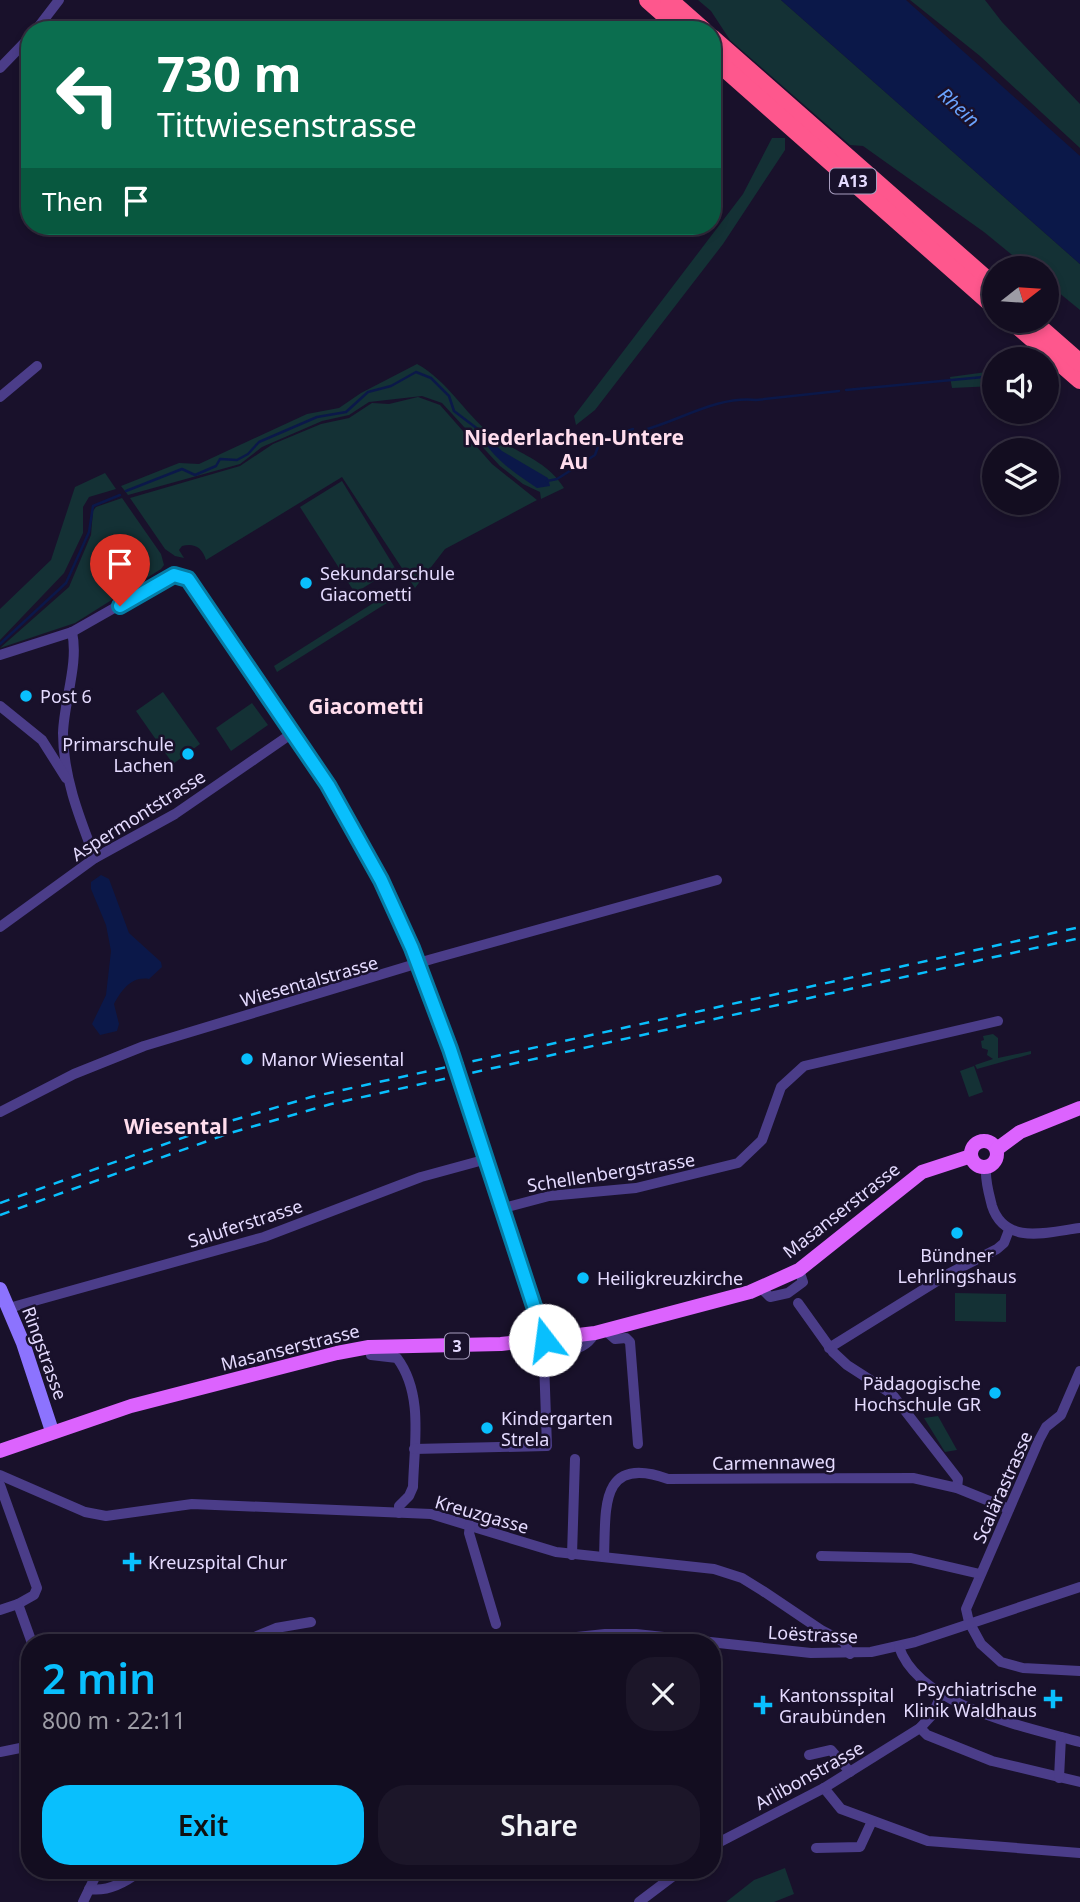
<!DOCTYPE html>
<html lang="en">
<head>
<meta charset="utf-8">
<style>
  :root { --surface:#130d20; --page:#1c1629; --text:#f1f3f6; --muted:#9d9ca5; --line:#322d3e; --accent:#09bffd }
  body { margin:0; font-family:"Noto Sans",sans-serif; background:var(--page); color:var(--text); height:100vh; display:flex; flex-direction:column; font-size:26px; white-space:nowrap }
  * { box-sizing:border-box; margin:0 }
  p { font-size:23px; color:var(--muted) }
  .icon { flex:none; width:38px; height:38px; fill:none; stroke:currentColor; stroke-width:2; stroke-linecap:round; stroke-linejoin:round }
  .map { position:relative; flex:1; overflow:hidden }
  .side { position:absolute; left:21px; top:1634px; width:700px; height:245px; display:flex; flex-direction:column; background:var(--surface); border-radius:28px; box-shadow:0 4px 10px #0003,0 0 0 2px var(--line) }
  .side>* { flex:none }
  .top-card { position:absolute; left:21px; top:21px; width:700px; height:214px; border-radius:28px; box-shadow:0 4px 10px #0003,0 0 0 2px var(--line); background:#0b6e4f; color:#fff; overflow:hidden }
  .needle { width:46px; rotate:73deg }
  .controls { position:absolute; left:982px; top:256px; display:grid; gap:14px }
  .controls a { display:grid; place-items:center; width:77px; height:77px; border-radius:50%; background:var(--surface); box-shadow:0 4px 10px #0003,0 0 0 2px var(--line); font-size:35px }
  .pin { position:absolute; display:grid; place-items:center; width:60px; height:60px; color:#fff; margin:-72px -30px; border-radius:50% 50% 50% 0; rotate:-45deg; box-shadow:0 0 7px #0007 }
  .pin .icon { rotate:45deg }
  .me { position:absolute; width:77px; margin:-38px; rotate:345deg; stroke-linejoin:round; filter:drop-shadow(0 0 5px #0008) }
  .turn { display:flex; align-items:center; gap:24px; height:147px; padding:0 21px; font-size:32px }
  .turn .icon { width:91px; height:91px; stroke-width:2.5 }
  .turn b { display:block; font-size:49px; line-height:60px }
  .then { display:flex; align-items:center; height:66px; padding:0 21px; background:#0003; gap:14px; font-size:26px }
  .round { display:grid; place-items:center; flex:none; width:74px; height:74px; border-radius:28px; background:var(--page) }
  .overview { display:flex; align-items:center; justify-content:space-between; height:119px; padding:0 21px }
  h1 { font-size:42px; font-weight:600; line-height:52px; color:var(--accent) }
  .action { display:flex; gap:14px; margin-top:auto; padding:14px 21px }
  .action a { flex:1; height:80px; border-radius:28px; background:var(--accent); color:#111; font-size:28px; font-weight:600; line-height:80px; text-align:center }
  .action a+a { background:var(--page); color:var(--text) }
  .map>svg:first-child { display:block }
</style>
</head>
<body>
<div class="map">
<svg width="1080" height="1902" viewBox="0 0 1080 1902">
  <rect width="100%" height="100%" fill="#19112b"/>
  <g fill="#143135">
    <polygon points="698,0 781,0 1080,264 1080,310 1047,283 1046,268 1028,268 984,232 863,146 850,145 730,40 711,11"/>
    <polygon points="910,0 985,0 1002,22 1080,104 1080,148 980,56"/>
    <polygon points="772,138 785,138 785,150 723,244 595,410 576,425 574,416 743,194"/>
    <path d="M417,364C448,381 464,413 491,434C517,454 546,459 564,488L541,499L540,492L523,484L500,466L442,403L422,396L369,402L349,415L322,421L262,447L240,464L128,495L121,486L179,463L199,464L307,414L339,408L361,393Z"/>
    <polygon points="994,371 994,386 952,388 950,377"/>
    <path d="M418,397L440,405L492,464L537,500L445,549L415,588L342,477L206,560C202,547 194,543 182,546L179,550L184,558L175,556L165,549L130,498L240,466L273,444L321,424L349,418L372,403L389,404Z"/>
    <polygon points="105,473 116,489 89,497 83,507 83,533 64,573 0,640 0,609 51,560 75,487"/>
    <polygon points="342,481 395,568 355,593 300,507"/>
    <polygon points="122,498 161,554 164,565 161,569 75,623 0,648 69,587 91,535 93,511 96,507"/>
    <polygon points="394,590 398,596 277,672 274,666"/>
    <polygon points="163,692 200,744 173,764 136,711"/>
    <polygon points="252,703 268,725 231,751 216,728"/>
    <polygon points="993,1034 998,1038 998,1058 1031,1051 1031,1054 977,1069 975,1065 993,1059 987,1055 988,1050 982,1048 981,1041 984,1040 983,1036"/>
    <polygon points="974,1066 983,1092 969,1097 960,1071"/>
    <polygon points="955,1293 1006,1294 1006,1322 955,1321"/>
    <polygon points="938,1416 957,1450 945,1452 924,1418"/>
    <polygon points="785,1868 794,1894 774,1902 726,1902 754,1880"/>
  </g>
  <g fill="#0b1849">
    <polygon points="781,0 906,0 1080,156 1080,264"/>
    <path d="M479,430L502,451L548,478L550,486L537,488C516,474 487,455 479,430Z"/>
    <path d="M101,875L109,879L129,933L161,962L162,967L149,979C131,976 121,991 114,1004L119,1024L117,1031L100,1035L92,1024L106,995L111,951L106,925L91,889V882Z"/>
  </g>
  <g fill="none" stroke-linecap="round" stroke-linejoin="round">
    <g stroke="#0b1849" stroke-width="2.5">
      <polyline points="846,390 994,376"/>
      <path d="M644,430C681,420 717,396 756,400L839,391"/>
      <polyline points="547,481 557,479 595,455 600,441 633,429"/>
      <polyline points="126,491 182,469 195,475 216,466 220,459 237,460 248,454 259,442 317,417 346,412 368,392 391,386 416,372 431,378 449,396 454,411 479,430"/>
      <polyline points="0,644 66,583 89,532 93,506 120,495"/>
    </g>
    <g stroke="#4b3d89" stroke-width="10">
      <polyline points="36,30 59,0"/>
      <polyline points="0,68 30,37"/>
      <polyline points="0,397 37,366"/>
      <path d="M72,632C79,663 64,701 63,733C63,777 80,819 95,858"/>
      <polyline points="0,655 72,632 174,574 188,579 328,785 381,880 412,948 450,1049 545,1340"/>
      <polyline points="0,706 42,740 66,778"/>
      <polyline points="0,927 95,858 175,814 294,732"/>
      <polyline points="0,1112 74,1074 144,1046 432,959 717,880"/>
      <path d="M986,1168C985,1181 989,1194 992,1206C1005,1246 1048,1232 1080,1228"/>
      <polyline points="504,1208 549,1196 636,1188 738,1163 762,1140 781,1087 804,1066 998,1021"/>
      <polyline points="761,1288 770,1297 788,1293 803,1282 799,1270"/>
      <polyline points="798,1303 833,1352 847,1365 892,1394 958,1479 957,1488"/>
      <polyline points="9,1308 264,1237 421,1177 487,1159"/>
      <polyline points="606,1331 615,1339 626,1338 630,1342 638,1444"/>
      <path d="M369,1347L371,1355L397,1358C424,1394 414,1445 413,1487L409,1496L399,1506V1513"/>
      <polyline points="829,1348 950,1273 997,1249 1004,1243 1009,1230"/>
      <polyline points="1080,1371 1061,1415 1046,1427 1039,1440 966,1609 969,1622 981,1644 1001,1662 1023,1668 1080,1671"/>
      <path d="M414,1449L547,1446L544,1361C559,1343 580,1359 595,1333"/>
      <polyline points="0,1475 85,1512 106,1516 192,1504 431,1514 556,1552 714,1569 742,1578 763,1591 821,1630 844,1642 850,1654"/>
      <polyline points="0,1485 37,1588 34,1595 18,1604 32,1643"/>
      <polyline points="470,1525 469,1533 496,1624"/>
      <polyline points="572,1555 575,1459"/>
      <polyline points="821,1556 911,1558 980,1574"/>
      <path d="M604,1557C606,1509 599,1454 668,1479L913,1478L957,1488L1009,1509"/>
      <polyline points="0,1610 18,1604"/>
      <polyline points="240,1643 276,1628 311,1622"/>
      <polyline points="520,1643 605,1634 636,1634 811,1653 871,1652 915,1642 1080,1587"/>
      <path d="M899,1647C919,1706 1026,1727 1080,1742"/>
      <polyline points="920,1728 927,1735 992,1761 1080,1782"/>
      <polyline points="0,1752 30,1746"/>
      <polyline points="809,1755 831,1750 850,1772"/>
      <polyline points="1059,1778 1061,1737"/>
      <polyline points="824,1788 841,1809 928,1841 1080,1853"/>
      <polyline points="712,1846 824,1788 920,1728 932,1715 942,1694"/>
      <polyline points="816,1848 860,1847 872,1821"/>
      <path d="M89,1889C108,1892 126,1882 140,1871"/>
      <polyline points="83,1902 98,1871"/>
      <polyline points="639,1902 680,1871"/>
    </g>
    <polyline stroke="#8c73fe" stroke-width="14" points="0,1289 23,1343 52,1431"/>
    <g stroke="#dc63fe" stroke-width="14">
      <circle cx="984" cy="1154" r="13"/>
      <polyline points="997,1149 1020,1132 1080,1108"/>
      <polyline points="0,1451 131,1406 337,1353 369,1347 501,1344 595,1333 750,1292 799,1270 922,1172 971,1156"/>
    </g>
    <g stroke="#fe578d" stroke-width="18">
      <polyline points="648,0 682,30"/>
      <polyline points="669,0 703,30"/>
      <polyline points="712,38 994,286"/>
      <polyline points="712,57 994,306"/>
      <polyline points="1011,320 1080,380"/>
      <polyline points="1031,320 1080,363"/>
    </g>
    <g stroke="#09bffd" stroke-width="2.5" stroke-dasharray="10 9" stroke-linecap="butt">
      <polyline points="0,1203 227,1122 311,1097 1080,927"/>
      <polyline points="0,1215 230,1133 331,1104 1080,938"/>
    </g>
  </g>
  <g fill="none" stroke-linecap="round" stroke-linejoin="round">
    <defs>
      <polyline id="route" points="120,606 174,575 188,579 328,785 381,880 412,948 450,1049 545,1340"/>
    </defs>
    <use href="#route" stroke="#067ca4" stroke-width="18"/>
    <use href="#route" stroke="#09bffd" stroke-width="12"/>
  </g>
  <g fill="#09bffd" stroke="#19112b" stroke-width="2.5">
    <circle cx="306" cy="583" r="7"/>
    <circle cx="26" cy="696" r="7"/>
    <circle cx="188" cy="754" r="7"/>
    <circle cx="247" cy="1059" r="7"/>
    <circle cx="957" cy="1233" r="7"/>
    <circle cx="583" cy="1278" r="7"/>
    <circle cx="995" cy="1393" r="7"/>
    <circle cx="487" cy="1428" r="7"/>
    <path d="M128.5 1551.5h7v7h7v7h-7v7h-7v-7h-7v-7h7z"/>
    <path d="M1049.5 1688.5h7v7h7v7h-7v7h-7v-7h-7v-7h7z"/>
    <path d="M759.5 1694.5h7v7h7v7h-7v7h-7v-7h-7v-7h7z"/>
  </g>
  <g text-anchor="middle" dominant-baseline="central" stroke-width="5" stroke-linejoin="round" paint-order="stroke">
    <g fill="#19112b" stroke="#a89ebf" stroke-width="2">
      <rect x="830" y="168.5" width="46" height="25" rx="5"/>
      <rect x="445" y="1333.5" width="24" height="25" rx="5"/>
    </g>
    <g font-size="16" font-weight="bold" fill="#e5dbff">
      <text x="853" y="181">A13</text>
      <text x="457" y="1346">3</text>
    </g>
    <g font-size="18" fill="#e5dbff" stroke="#19112b" text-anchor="start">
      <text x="320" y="573">Sekundarschule<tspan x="320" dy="21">Giacometti</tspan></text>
      <text x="40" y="696">Post 6</text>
      <text x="174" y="744" text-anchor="end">Primarschule<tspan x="174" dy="21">Lachen</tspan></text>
      <text x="261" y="1059">Manor Wiesental</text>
      <text x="957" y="1255" text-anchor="middle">Bündner<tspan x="957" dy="21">Lehrlingshaus</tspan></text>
      <text x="597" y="1278">Heiligkreuzkirche</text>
      <text x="981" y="1383" text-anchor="end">Pädagogische<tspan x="981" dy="21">Hochschule GR</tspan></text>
      <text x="501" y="1418">Kindergarten<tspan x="501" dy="21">Strela</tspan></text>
      <text x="148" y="1562">Kreuzspital Chur</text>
      <text x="1037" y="1689" text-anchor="end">Psychiatrische<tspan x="1037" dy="21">Klinik Waldhaus</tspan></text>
      <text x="779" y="1695">Kantonsspital<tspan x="779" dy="21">Graubünden</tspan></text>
    </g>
    <g font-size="18" fill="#e5dbff" stroke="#19112b">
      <text transform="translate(138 815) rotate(-32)">Aspermontstrasse</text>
      <text transform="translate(309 981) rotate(-16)">Wiesentalstrasse</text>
      <text transform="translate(611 1172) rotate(-9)">Schellenbergstrasse</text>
      <text transform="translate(841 1210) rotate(-38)">Masanserstrasse</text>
      <text transform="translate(245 1223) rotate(-18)">Saluferstrasse</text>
      <text transform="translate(290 1347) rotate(-14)">Masanserstrasse</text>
      <text transform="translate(45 1353) rotate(70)">Ringstrasse</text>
      <text transform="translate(774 1462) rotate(-1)">Carmennaweg</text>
      <text transform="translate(1002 1487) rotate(-66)">Scalärastrasse</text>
      <text transform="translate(482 1514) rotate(16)">Kreuzgasse</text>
      <text transform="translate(813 1634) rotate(3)">Loëstrasse</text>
      <text transform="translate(809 1775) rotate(-29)">Arlibonstrasse</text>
    </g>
    <g font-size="19" font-style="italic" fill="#6aa3fe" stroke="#19112b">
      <text transform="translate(959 107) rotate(42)">Rhein</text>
    </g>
    <g font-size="21" font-weight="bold" fill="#ffdded" stroke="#19112b">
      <text x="574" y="437">Niederlachen-Untere<tspan x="574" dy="24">Au</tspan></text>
      <text x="366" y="706">Giacometti</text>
      <text x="176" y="1126">Wiesental</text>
    </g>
  </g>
</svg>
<div class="controls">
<a><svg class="needle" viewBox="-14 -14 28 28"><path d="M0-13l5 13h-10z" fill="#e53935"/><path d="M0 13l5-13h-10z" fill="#9d9ca5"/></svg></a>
<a><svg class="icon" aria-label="sound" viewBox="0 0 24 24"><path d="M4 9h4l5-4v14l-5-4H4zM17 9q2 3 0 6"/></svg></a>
<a><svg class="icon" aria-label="layers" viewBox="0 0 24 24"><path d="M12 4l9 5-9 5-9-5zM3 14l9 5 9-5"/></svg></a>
</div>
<div class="pin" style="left:120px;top:606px;background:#d93025"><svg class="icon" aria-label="arrive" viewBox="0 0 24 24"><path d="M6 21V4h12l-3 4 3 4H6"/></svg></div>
<svg class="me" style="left:545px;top:1340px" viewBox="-20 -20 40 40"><circle r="19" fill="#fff"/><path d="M0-13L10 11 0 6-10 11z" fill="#09bffd"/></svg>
<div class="top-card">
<div class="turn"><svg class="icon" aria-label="left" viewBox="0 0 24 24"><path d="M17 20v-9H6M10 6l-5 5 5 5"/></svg><div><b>730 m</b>Tittwiesenstrasse</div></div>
<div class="then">Then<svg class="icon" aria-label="arrive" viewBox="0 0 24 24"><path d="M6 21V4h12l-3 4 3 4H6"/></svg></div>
</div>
<section class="side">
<div class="overview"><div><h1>2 min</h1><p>800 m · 22:11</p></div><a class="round"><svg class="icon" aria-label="close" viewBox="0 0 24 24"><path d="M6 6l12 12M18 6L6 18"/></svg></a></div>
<div class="action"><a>Exit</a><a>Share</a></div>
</section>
</div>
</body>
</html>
